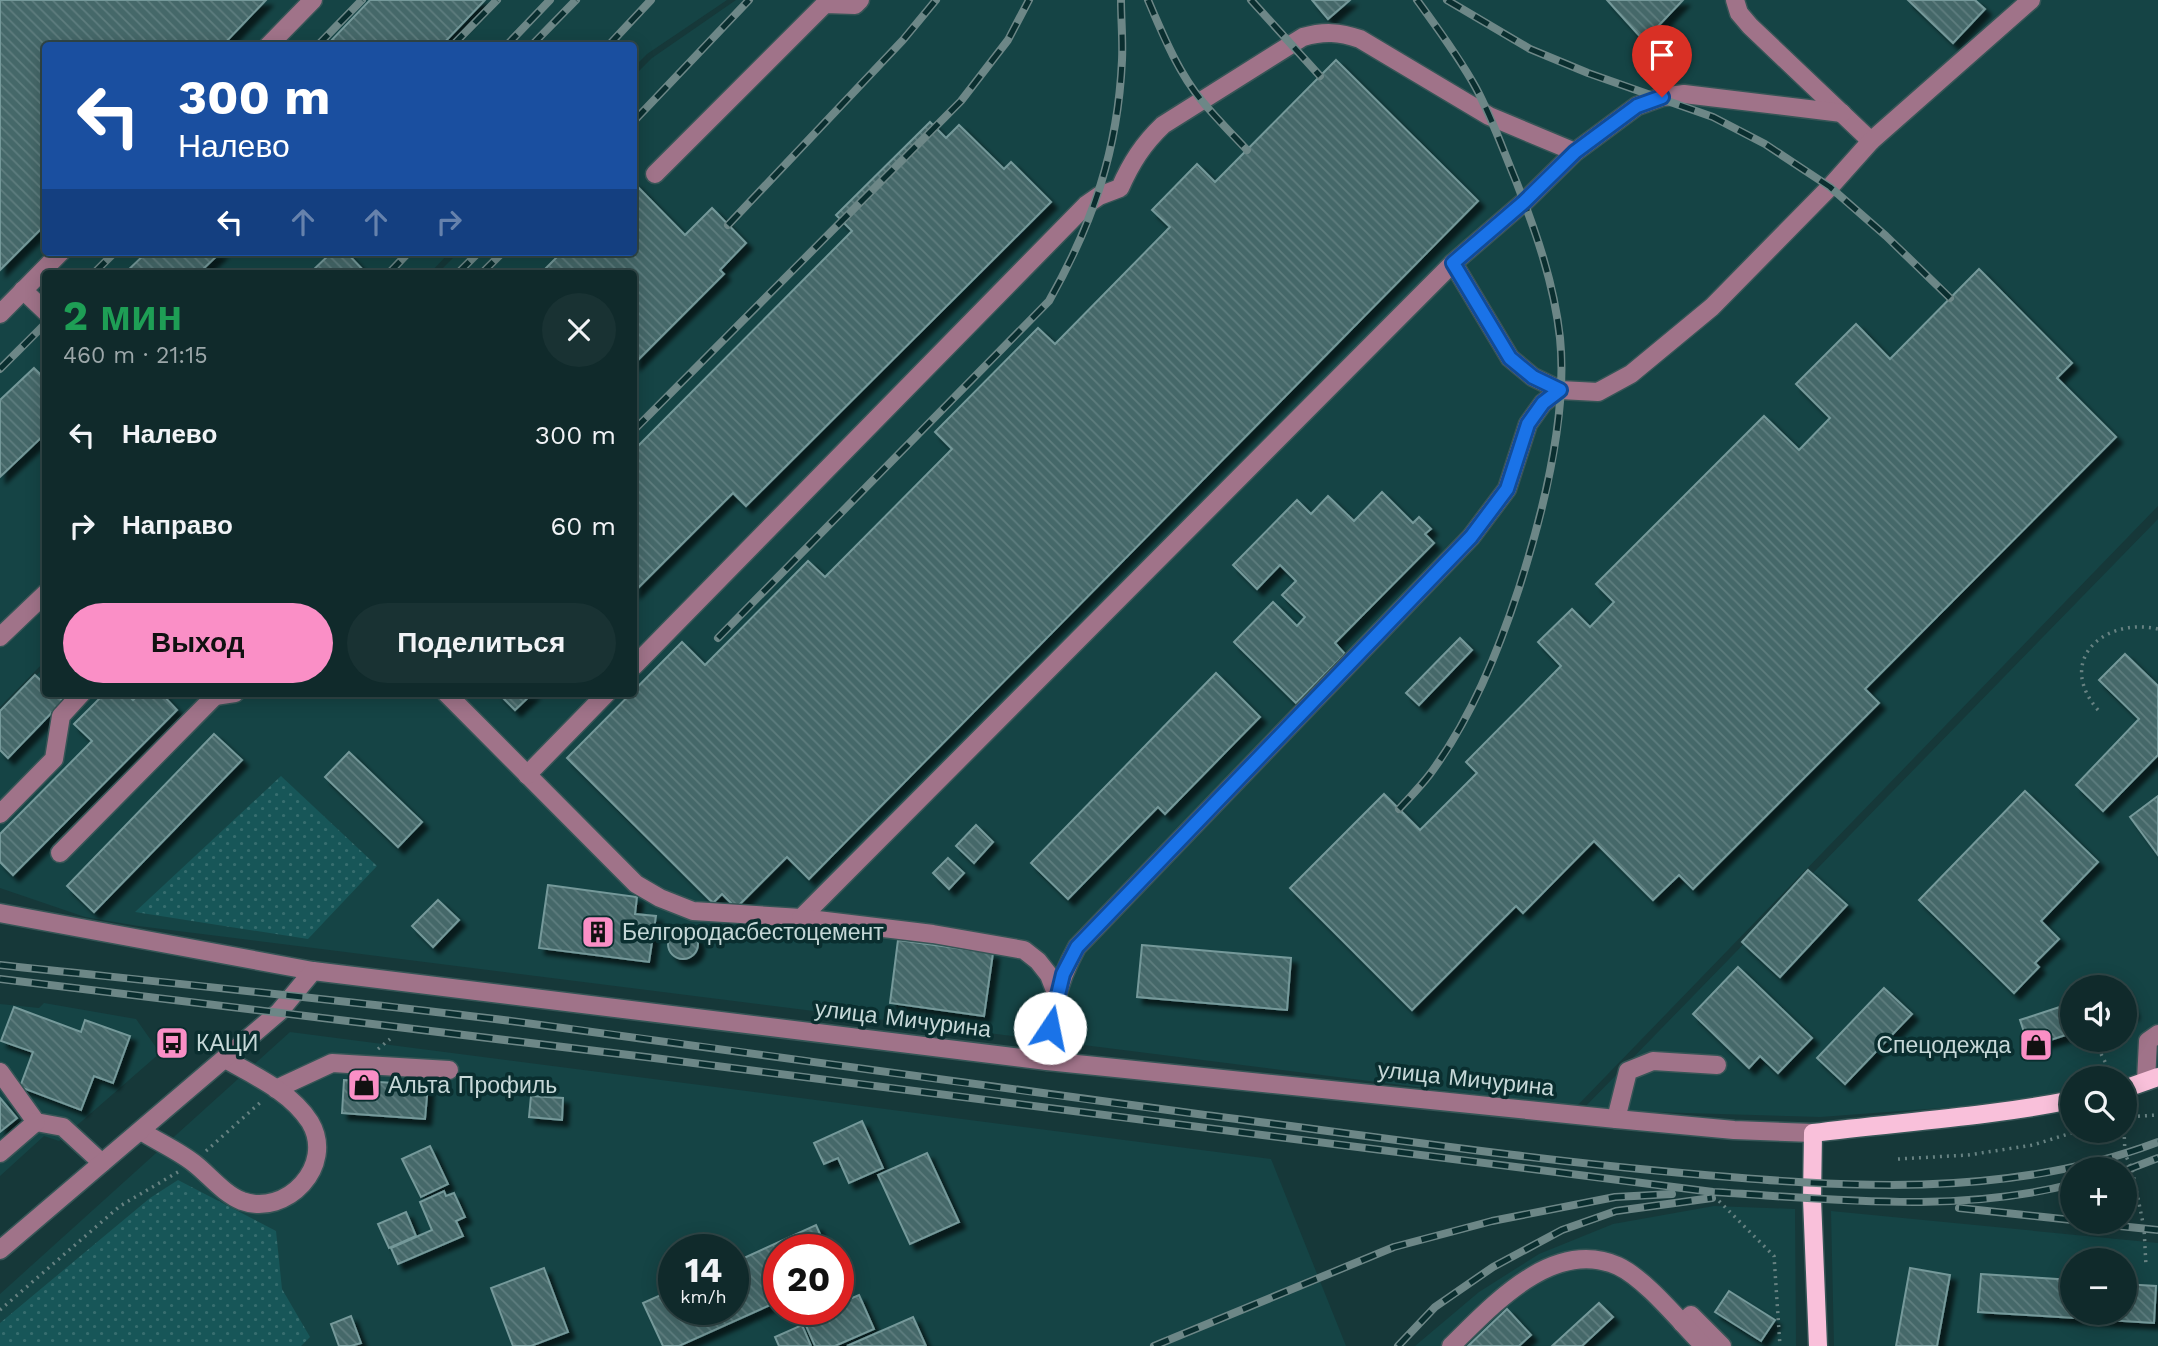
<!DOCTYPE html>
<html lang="ru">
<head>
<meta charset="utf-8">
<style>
  :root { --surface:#102a2b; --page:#193233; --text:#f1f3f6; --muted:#9ca7a9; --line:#304647; --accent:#fa8fc6 }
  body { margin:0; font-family:"Work Sans",sans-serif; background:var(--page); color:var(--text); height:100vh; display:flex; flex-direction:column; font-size:26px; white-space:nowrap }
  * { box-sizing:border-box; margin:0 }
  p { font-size:23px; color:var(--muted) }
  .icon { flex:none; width:38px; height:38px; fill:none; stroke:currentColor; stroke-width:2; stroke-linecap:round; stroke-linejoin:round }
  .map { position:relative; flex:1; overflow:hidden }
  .details { position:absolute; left:42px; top:270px; width:595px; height:427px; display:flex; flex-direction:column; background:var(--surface); border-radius:7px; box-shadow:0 4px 18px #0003,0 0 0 2px var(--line) }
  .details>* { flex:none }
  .hud { position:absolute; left:42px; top:42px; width:595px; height:214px; border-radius:7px; box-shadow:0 4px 18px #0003,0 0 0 2px var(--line); background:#1a4fa0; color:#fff; overflow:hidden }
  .controls { position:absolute; left:2060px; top:975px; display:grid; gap:14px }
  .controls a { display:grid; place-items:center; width:77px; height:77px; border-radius:50%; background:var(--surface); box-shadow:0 4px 18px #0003,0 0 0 2px var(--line); font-size:35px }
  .speed { position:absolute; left:658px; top:1234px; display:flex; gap:14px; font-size:35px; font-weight:700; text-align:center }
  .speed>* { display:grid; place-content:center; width:91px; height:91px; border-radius:50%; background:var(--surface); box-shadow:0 4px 18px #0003,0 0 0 2px var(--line); line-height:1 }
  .speed small { font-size:18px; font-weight:400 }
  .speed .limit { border:10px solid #d22; background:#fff; color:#111 }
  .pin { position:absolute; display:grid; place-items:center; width:60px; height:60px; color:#fff; margin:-72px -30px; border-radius:50% 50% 50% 0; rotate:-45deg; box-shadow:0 0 7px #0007 }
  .pin .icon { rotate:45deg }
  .me { position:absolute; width:77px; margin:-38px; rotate:11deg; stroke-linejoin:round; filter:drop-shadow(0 0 5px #0008) }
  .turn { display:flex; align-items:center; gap:24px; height:147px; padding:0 21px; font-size:32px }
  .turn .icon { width:91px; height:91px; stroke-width:2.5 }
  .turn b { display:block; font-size:49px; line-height:60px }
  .lanes { display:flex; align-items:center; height:66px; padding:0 21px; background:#0003; justify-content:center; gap:35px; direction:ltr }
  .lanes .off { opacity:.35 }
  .round { display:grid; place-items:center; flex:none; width:74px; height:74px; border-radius:37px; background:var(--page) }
  .overview { display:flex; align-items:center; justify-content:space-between; height:119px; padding:0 21px }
  h1 { font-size:42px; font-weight:700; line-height:52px; color:#1e9e55 }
  .primary-button { display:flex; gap:14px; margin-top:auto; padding:14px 21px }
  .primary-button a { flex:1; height:80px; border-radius:42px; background:var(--accent); color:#111; font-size:28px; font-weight:700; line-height:80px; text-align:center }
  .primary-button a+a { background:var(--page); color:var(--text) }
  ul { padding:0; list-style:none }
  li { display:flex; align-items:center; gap:21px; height:91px; padding:0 21px }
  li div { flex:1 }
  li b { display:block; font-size:26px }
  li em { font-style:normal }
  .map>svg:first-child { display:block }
</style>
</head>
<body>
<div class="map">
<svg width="2158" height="1346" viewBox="0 0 2158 1346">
  <defs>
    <pattern id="green-dots" width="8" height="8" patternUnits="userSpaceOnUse" patternTransform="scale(1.75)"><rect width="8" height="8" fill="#175658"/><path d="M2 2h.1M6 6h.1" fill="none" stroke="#376e6f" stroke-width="1.8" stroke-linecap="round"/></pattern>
    <pattern id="building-back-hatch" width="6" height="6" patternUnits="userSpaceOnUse" patternTransform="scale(1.75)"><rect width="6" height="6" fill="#456869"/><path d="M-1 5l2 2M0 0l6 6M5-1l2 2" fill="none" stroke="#5e7d7e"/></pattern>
    <filter id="shadow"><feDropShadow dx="6" dy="6" stdDeviation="2" flood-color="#0009"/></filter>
  </defs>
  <rect width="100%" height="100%" fill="#163839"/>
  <g fill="#154445" fill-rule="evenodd">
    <polygon points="0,0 727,0 647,54 634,67 634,46 46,46 46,252 450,252 430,273 46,273 45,661 0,707"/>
    <polygon points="736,0 2158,0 2158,506 1576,1107 138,926 85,917 0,888 0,712 45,667 46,693 634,693 634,273 438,273 459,252 634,252 634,76 652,58"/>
    <path d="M2158,519V1066L2124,1078H2072V1092L2022,1102L1820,1117L1582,1110ZM2072,987H2124V1040H2072Z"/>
    <polygon points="44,1003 136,1019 160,1053 59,1141 44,1136 0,1176 0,1004 39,1008"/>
    <path d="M290,1032L1271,1159L1346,1346H0V1294ZM674,1250H733V1309H674ZM779,1250H838V1309H779Z"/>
    <polygon points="1714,1206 1795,1209 1796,1346 1415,1346 1479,1292 1539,1254 1613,1224"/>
    <path d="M1831,1211L2158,1243V1346H1834ZM2072,1260H2124V1312H2072Z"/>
  </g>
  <g fill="url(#green-dots)">
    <polygon points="281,776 377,866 308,939 135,912"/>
    <polygon points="178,1180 276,1231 282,1289 310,1337 301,1346 0,1346 0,1323 150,1198"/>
  </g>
  <g fill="url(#building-back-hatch)" stroke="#75999a" stroke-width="2" filter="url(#shadow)">
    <polygon points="0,0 266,0 222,46 46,46 46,224 0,270"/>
    <polygon points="370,0 485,0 441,46 326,46"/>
    <polygon points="1312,0 1350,0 1328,19"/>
    <polygon points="1607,0 1683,0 1644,41"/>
    <polygon points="1908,0 1975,0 1985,9 1953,43"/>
    <polygon points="1336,60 1478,201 809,879 787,857 736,908 722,894 713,903 567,758 682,642 705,665 808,561 825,577 952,449 935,432 1038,328 1055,344 1170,227 1152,210 1197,164 1215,182"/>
    <polygon points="930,122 946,138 959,125 1004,169 1011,162 1051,202 746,506 733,493 634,592 634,450 852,231 836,215"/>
    <polygon points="634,183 685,235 712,208 746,243 720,270 724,274 634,364 634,273 541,273 562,252 634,252"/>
    <polygon points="147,252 221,252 199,273 125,273"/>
    <polygon points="332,252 346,252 366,273 310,273"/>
    <polygon points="1979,269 2072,363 2057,378 2116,437 1865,689 1879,703 1693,889 1679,875 1653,900 1594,841 1523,913 1516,906 1412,1010 1290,888 1384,794 1420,830 1477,773 1466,762 1561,666 1538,642 1572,609 1590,627 1614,602 1596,584 1764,416 1799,450 1830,418 1796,384 1856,324 1890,359"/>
    <polygon points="34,368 46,380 46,433 0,477 0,400"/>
    <polygon points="1382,492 1413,523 1419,517 1431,529 1425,534 1434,543 1335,643 1345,654 1296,703 1234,642 1273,602 1297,626 1305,617 1282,595 1296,581 1280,565 1257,589 1233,565 1297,500 1311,514 1328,496 1354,521"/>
    <polygon points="1460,638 1472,650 1419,705 1406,693"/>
    <polygon points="2125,654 2158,686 2158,755 2103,811 2076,785 2139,719 2099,680"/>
    <polygon points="1216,673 1260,717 1165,814 1158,807 1068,899 1031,863"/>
    <polygon points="35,675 46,685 46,693 54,693 63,701 8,758 0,750 0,711"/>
    <polygon points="105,693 126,693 133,700 140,693 161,693 177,710 13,875 0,862 0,834 92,741 74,724"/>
    <polygon points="498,693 533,693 515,710"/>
    <polygon points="214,734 242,760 94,912 67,886"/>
    <polygon points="349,752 422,822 398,847 325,777"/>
    <polygon points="2025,791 2098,862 2041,921 2059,939 2035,963 2039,967 2014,993 1919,900"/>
    <polygon points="2158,796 2158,855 2130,817"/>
    <polygon points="976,825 993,842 974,863 956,846"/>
    <polygon points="948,858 964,873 949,889 933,873"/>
    <polygon points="1808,870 1847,905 1780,977 1742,942"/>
    <polygon points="548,885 637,897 635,914 656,916 649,962 539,948"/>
    <polygon points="438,900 459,920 433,947 412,926"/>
    <circle cx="683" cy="944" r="15"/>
    <polygon points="898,940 993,953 984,1016 890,1003"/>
    <polygon points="1142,945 1291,958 1287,1010 1137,997"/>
    <polygon points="1738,967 1812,1038 1778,1073 1760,1056 1749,1068 1693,1014"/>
    <polygon points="1884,988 1912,1014 1845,1084 1817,1058"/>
    <polygon points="2124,988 2133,1013 2124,1016"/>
    <polygon points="2072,1003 2072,1033 2029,1047 2020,1020"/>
    <polygon points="14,1007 81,1032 85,1020 130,1036 113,1083 94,1076 81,1110 20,1087 33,1052 1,1041"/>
    <polygon points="344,1080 428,1085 425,1119 342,1113"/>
    <polygon points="531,1096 563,1098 562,1120 529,1117"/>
    <polygon points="0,1098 17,1118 0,1132"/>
    <polygon points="862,1121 883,1168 849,1183 838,1158 824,1164 814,1143"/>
    <polygon points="430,1146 448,1184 421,1197 402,1159"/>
    <polygon points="927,1153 959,1222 910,1244 878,1175"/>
    <polygon points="444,1191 446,1196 454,1193 465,1217 456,1221 463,1236 398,1264 391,1248 432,1230 420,1202"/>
    <polygon points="406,1212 416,1236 389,1248 378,1224"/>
    <polygon points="816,1225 827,1250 779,1250 779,1301 679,1346 663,1346 643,1303 674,1289 674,1309 733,1309 733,1263"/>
    <polygon points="544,1268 568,1332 531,1346 513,1346 491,1288"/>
    <polygon points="1910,1268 1950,1275 1937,1346 1896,1346"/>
    <polygon points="1981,1274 2072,1280 2072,1312 2124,1312 2124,1284 2156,1286 2154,1323 1978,1312"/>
    <polygon points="1729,1291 1775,1320 1761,1341 1715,1312"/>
    <polygon points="859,1295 874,1329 835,1346 815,1346 803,1319 827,1309 838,1309 838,1304"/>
    <polygon points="1599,1303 1613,1317 1582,1346 1552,1346"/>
    <polygon points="1507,1309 1531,1335 1519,1346 1468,1346"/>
    <polygon points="351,1316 361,1343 351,1346 339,1346 331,1324"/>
    <polygon points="913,1317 926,1346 847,1346"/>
    <polygon points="802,1325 811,1346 779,1346 775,1337"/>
  </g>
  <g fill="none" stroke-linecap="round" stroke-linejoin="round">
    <defs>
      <g id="minor">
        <polyline points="1735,0 1739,13 1750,26 1871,141"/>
        <polyline points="268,46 313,0"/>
        <polyline points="655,174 825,4 855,5 860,0"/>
        <polyline points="1453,263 1510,358 1533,377 1560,390 1598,392 1631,374 1712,307 1830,187 1871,141 2031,0"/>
        <polyline points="23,290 46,312"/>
        <polyline points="0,314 61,252"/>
        <polyline points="0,637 46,593"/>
        <path d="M634,666L1086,205L1099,196L1120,188C1131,163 1143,144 1163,125L1303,37C1324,31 1339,32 1360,39L1489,116L1575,152"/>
        <polyline points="210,693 215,696 235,693"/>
        <polyline points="446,693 636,884 660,898 693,911 801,918 1453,263 1524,202 1575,152 1637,106 1662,97 1684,94 1842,113"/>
        <polyline points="527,775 607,693"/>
        <polyline points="0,814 54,759 61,716 82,693"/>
        <polyline points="60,853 215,696"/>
        <polyline points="0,913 313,971"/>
        <polyline points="801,918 933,934 1024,950 1038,961 1049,975 1056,993"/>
        <path d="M1047,1061C1051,1016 1055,987 1077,947L1471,537L1507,489L1528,424L1543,403L1560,390"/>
        <polyline points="0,1072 36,1122 63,1127 102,1163"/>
        <polyline points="2146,1081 2148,1041 2158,1034"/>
        <polyline points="276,1089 332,1063 449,1070"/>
        <polyline points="1616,1119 1628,1071 1653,1061 1717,1065"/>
        <path d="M141,1131C158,1142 179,1151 195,1164C210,1176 224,1194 242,1201C286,1217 336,1166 310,1122C291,1092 255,1076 225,1059"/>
        <polyline points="0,1153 36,1122"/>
        <polyline points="0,1250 279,1012 313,971 1047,1061 1616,1119 1734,1130 1813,1133"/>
        <polyline points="1682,1323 1691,1315 1722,1346"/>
        <path d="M1451,1346C1492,1306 1553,1237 1618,1266C1646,1279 1681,1323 1704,1346"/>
      </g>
      <g id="major">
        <polyline points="2124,1089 2158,1077"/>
        <path d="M1818,1346L1812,1199L1813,1133C1900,1122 1986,1117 2072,1100"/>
      </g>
    </defs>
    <use href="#minor" stroke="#365556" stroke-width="21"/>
    <use href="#major" stroke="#365556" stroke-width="21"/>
    <g stroke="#678282" stroke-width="3.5" stroke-dasharray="2 5" stroke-linecap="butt">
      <path d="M2098,710C2055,660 2104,617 2158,629"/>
      <polyline points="378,1049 390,1039"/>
      <polyline points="2101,1054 2112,1075"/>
      <polyline points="2124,1117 2158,1115"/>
      <polyline points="2124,1130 2125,1154 2132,1169 2144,1228 2146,1266"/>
      <polyline points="206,1151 263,1100"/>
      <polyline points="1898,1159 1968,1155 2033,1145 2081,1130"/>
      <polyline points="1719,1201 1774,1256 1780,1346"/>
      <polyline points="0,1310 120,1206 178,1172"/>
    </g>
    <use href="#minor" stroke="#a07389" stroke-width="18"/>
    <use href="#major" stroke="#f9c0da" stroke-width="18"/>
    <defs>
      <g id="rail">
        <path d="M1148,0C1163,35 1178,72 1202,101C1216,118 1232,134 1247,150"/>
        <polyline points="1251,0 1320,76"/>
        <polyline points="1447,0 1530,49 1588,73 1713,117 1765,144 1830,187 1886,236 1950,298"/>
        <polyline points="317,46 362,0"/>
        <polyline points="452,46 497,0"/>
        <polyline points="506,46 550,0"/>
        <polyline points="531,46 576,0"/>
        <polyline points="608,46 651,0"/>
        <polyline points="634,121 749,0"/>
        <polyline points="728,225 903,40 936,0"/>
        <polyline points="94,273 115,252"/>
        <polyline points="389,273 409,252"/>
        <polyline points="458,273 479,252"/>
        <polyline points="482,273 503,252"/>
        <polyline points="0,369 46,323"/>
        <polyline points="634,430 961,101 1008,40 1029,0"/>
        <path d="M718,638L1049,301C1093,223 1118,150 1122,60C1123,40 1121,20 1121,0"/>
        <path d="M1399,809C1409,798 1421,786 1430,774C1471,719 1498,652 1519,588C1543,513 1568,417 1560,338C1554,283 1536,232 1516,181C1503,150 1492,118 1476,88C1459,57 1438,29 1417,0"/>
        <path d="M0,965C170,983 341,1000 511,1021C742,1051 973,1085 1205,1115C1364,1135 1523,1159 1682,1173C1842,1187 2005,1200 2158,1142"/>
        <path d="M0,979L654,1058L1713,1192C1832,1199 1956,1214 2072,1184"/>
        <polyline points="2124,1171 2158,1158"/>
        <polyline points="1959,1208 2072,1220"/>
        <polyline points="2081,1222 2158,1230"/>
        <polyline points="1154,1346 1394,1247 1492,1221 1615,1197 1672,1194"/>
        <polyline points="1398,1346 1435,1307 1493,1267 1562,1230 1616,1211 1712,1198"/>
      </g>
    </defs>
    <use href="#rail" stroke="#6d8787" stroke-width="8"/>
    <use href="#rail" stroke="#0a2e2f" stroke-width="5" stroke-dasharray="16" stroke-linecap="butt"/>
  </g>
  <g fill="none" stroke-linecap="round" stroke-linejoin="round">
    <defs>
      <polyline id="route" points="1050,1028 1063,974 1077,947 1471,537 1507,489 1528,424 1543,403 1560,390 1533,377 1510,358 1453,263 1524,202 1575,152 1637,106 1662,97"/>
    </defs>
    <use href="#route" stroke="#114b97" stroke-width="18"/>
    <use href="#route" stroke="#1a73e8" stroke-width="12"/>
  </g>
  <defs>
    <symbol id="building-square" viewBox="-11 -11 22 22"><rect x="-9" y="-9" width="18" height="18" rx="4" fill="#fa8fc6" stroke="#0a2e2f"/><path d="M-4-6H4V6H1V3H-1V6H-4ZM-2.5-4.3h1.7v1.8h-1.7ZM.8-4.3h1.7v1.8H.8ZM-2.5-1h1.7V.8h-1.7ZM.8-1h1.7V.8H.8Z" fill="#111"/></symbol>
    <symbol id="bus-square" viewBox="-11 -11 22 22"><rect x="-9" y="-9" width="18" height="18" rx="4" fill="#fa8fc6" stroke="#0a2e2f"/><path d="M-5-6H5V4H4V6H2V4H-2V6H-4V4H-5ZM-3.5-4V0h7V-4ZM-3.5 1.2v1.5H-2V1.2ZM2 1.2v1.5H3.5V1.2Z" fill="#111"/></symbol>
    <symbol id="shop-square" viewBox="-11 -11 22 22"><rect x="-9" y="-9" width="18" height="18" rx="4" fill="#fa8fc6" stroke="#0a2e2f"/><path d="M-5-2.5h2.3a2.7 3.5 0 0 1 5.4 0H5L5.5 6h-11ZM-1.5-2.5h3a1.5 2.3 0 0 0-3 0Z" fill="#111"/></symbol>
  </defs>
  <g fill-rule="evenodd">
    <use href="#building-square" x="579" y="913" width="38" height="38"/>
    <use href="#bus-square" x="153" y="1024" width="38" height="38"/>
    <use href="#shop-square" x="2017" y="1026" width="38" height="38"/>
    <use href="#shop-square" x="345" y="1066" width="38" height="38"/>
  </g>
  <g text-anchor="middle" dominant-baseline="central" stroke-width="7" stroke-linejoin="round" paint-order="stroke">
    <g font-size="23" fill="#c6d8d8" stroke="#0a2e2f" text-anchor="start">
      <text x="622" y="932">Белгородасбестоцемент</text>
      <text x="196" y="1043">КАЦИ</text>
      <text x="2011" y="1045" text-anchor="end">Спецодежда</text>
      <text x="388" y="1085">Альта Профиль</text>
    </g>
    <g font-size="23" fill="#c6d8d8" stroke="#0a2e2f">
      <text transform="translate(903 1019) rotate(7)">улица Мичурина</text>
      <text transform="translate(1466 1079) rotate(6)">улица Мичурина</text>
    </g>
  </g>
</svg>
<div class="controls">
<a><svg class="icon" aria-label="sound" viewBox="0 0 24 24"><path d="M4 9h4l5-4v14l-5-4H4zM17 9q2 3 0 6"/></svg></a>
<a><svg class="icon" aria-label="search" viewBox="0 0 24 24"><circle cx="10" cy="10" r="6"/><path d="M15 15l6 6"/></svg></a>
<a>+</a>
<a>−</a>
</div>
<div class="speed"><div>14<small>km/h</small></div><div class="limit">20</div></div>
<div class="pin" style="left:1662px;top:97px;background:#d93025"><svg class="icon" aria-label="arrive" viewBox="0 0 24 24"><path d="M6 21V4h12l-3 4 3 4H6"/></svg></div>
<svg class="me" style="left:1050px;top:1028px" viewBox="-20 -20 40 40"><circle r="19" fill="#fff"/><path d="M0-13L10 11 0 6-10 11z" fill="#1a73e8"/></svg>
<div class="hud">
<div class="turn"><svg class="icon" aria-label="left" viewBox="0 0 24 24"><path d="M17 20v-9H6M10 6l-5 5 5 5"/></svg><div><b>300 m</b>Налево</div></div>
<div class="lanes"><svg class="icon" aria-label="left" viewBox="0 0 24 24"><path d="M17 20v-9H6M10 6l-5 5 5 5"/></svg><svg class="icon off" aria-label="ahead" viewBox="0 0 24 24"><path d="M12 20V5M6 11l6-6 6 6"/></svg><svg class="icon off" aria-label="ahead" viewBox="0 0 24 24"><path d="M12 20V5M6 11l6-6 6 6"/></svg><svg class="icon off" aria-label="right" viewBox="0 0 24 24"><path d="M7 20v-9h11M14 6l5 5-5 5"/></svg></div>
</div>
<section class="details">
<div class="overview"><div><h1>2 мин</h1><p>460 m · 21:15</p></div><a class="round"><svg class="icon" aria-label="close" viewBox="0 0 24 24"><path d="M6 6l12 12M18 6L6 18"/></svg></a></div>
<ul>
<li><svg class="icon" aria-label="left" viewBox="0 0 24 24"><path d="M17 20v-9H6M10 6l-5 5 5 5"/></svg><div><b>Налево</b></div><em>300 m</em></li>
<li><svg class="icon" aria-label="right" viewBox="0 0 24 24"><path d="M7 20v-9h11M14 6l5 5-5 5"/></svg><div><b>Направо</b></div><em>60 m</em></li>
</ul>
<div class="primary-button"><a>Выход</a><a>Поделиться</a></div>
</section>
</div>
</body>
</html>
